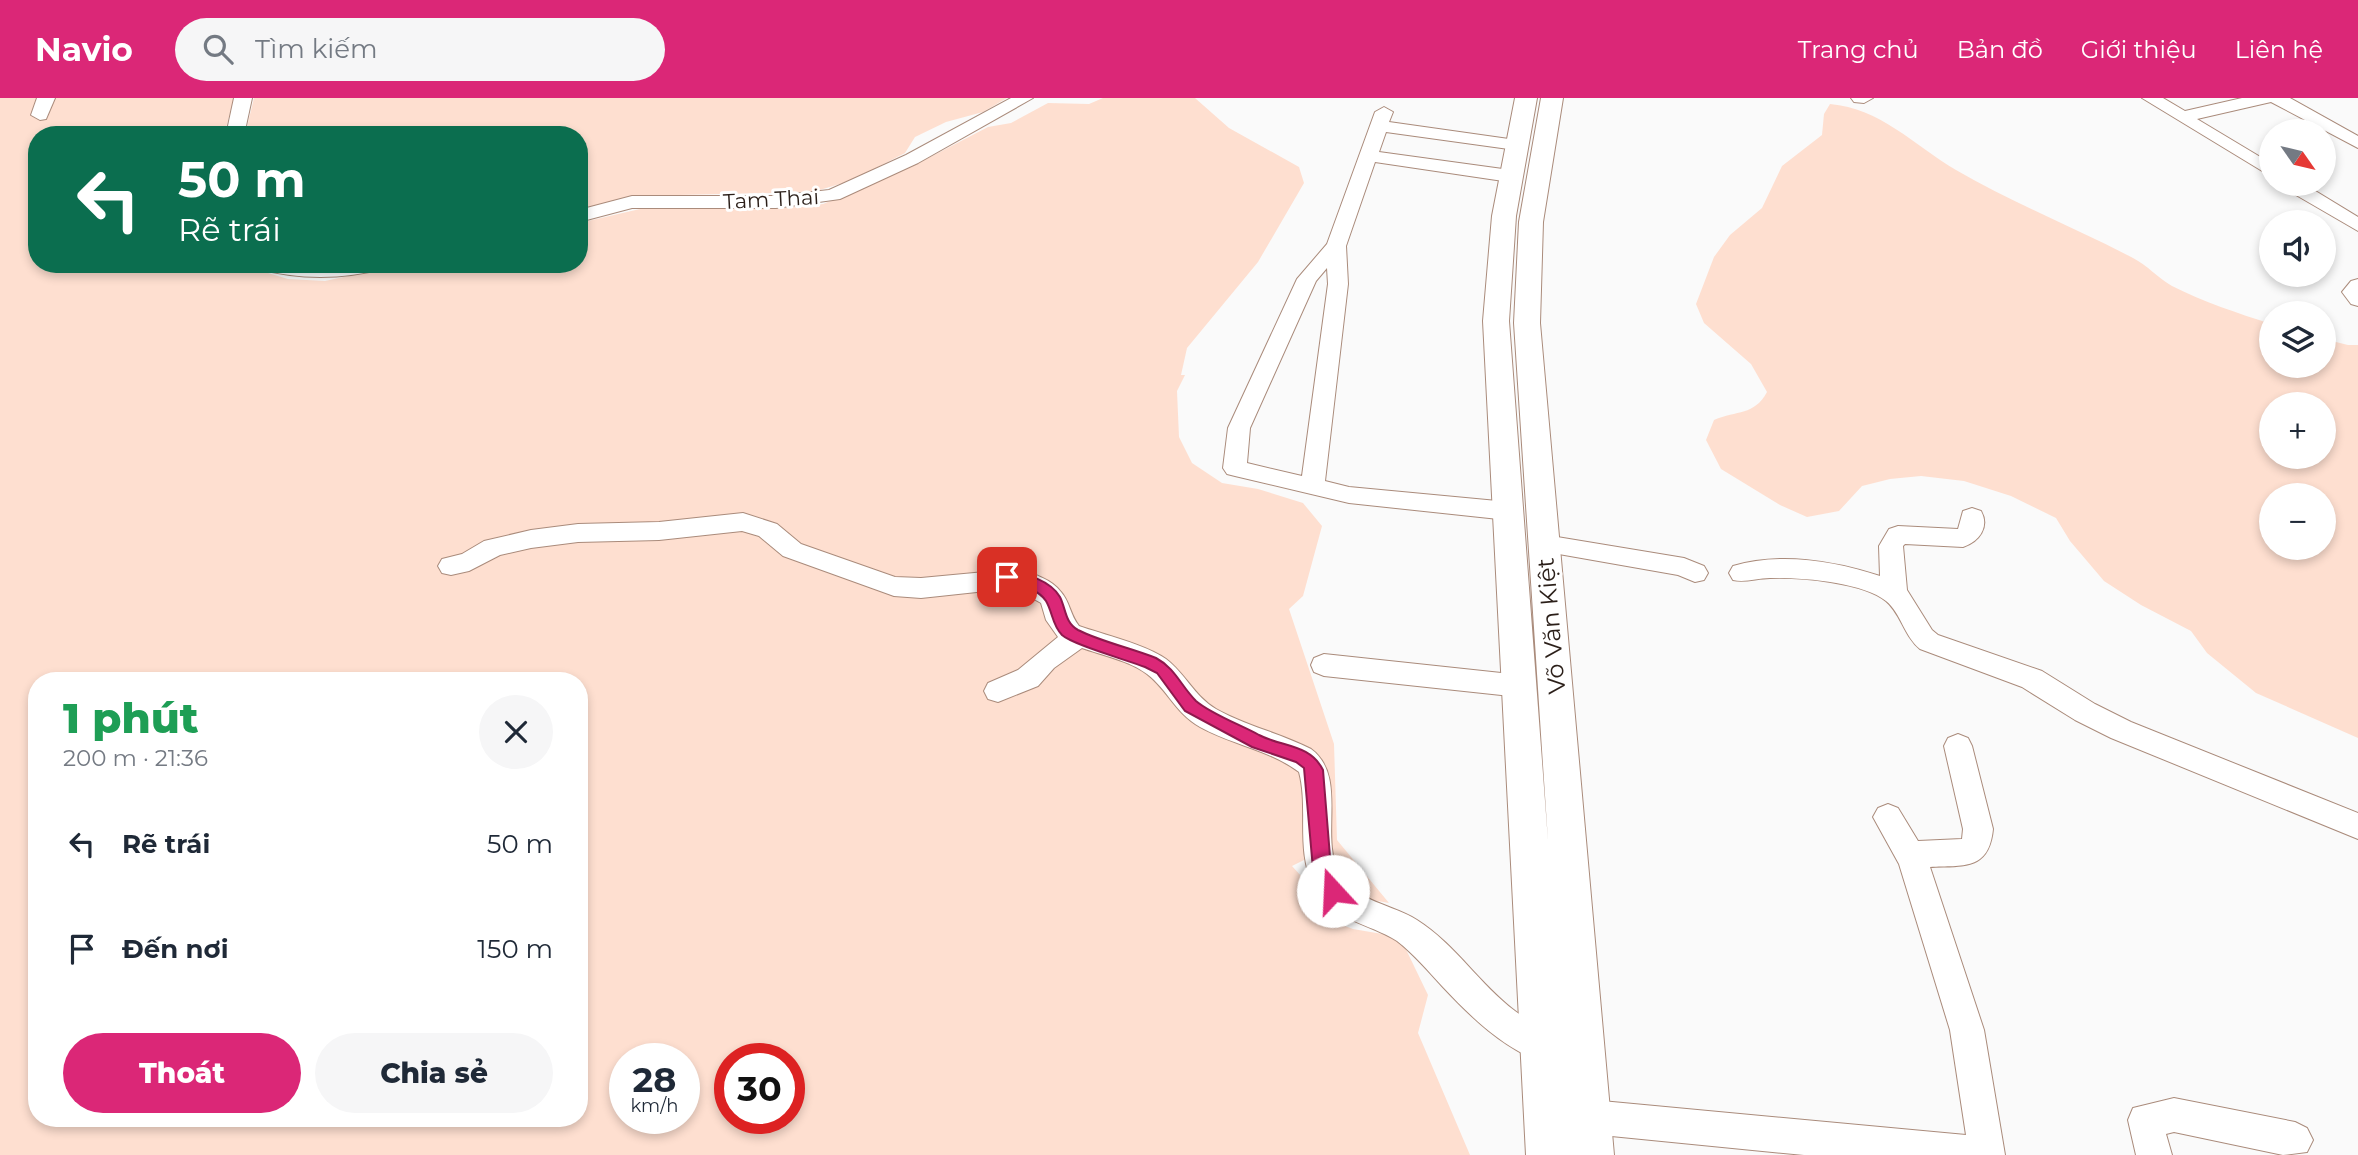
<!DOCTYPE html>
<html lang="vi">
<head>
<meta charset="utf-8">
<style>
  :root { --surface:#fff; --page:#f6f6f7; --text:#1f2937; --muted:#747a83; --accent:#db2777 }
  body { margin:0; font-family:Montserrat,sans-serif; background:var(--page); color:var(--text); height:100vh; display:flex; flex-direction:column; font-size:26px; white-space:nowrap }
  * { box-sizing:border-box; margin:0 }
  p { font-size:23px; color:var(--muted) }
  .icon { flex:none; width:38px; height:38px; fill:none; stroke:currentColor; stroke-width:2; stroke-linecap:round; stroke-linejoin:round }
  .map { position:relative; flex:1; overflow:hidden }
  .sheet { position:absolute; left:28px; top:574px; width:560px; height:455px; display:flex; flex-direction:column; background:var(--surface); border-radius:28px; box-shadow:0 4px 10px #0003 }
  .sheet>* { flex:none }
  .top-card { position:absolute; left:28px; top:28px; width:560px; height:147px; border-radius:28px; box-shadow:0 4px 10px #0003; background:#0b6e4f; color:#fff; overflow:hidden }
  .needle { width:46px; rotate:124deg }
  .fabs { position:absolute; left:2259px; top:21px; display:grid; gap:14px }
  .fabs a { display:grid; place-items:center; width:77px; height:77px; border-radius:50%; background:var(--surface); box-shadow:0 4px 10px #0003; font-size:35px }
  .speed { position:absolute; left:609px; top:945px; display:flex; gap:14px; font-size:35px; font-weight:700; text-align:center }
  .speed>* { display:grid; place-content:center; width:91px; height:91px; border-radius:50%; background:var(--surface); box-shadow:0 4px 10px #0003; line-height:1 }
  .speed small { font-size:18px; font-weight:400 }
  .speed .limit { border:10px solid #d22; background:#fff; color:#111 }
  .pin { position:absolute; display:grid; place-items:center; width:60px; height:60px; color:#fff; margin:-30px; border-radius:14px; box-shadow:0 4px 10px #0006 }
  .me { position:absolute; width:77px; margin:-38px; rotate:340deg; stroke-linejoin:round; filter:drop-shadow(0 0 5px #0008) }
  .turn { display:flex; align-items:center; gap:24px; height:147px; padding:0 35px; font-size:32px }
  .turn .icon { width:91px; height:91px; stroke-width:2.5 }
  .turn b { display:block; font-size:49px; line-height:60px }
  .round { display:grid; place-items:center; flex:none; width:74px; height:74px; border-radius:37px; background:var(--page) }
  .head { display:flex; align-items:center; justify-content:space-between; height:119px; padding:0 35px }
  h1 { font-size:42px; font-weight:800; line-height:52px; color:#1e9e55 }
  .action { display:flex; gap:14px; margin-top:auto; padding:14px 35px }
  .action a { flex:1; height:80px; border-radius:42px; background:var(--accent); color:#fff; font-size:28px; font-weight:800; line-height:80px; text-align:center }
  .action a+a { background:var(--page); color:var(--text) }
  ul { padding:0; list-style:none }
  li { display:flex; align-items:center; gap:21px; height:105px; padding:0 35px }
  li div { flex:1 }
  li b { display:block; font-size:26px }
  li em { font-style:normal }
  header { display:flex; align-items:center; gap:42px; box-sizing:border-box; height:98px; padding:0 35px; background:var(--accent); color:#fff }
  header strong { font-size:33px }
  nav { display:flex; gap:38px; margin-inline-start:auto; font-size:24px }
  .search { width:490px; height:63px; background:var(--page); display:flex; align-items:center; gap:18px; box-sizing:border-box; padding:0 24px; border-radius:38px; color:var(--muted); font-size:26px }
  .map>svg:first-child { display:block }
</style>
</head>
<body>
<header>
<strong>Navio</strong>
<div class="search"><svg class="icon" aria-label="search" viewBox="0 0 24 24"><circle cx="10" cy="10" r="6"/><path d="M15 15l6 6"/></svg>Tìm kiếm</div>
<nav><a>Trang chủ</a><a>Bản đồ</a><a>Giới thiệu</a><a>Liên hệ</a></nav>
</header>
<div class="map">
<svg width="2358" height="1057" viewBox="0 0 2358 1057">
  <rect width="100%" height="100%" fill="#fafafa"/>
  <g fill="#fedfd0" fill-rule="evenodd">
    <path d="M0,0H234L224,37H37V166H238L288,181L325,183L404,166H579V125L640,111H767L823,106L911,69L988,29L1011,25L1048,5L1089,6L1103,0H1195L1229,30L1299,69L1304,85L1258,164L1187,250L1181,277H1185L1177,293L1179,339L1192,365L1222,385L1258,391L1303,405L1322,428L1303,498L1289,511L1334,646L1337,742L1389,805L1360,800L1314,757L1292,768L1311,789L1331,823L1353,831L1400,839L1428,897L1418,935L1470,1057H0ZM37,583H579V1020H37ZM625,961H684V1020H625ZM730,961H789V1020H730Z"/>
    <polygon points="254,0 1007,0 983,14 946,24 915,39 905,55 853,82 813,94 637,98 579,111 579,37 245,37"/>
    <path d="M1830,6C1880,10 1914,47 1956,72C2013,105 2074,129 2133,160C2147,167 2158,180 2172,188C2204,204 2237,215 2271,226L2272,268H2324V241L2348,247H2358V640L2256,595L2207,555L2191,533L2141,507L2104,483L2070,443L2056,420L2011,398L1964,383L1921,378L1890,381L1862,388L1839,413L1807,419L1780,407L1721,371L1706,342L1714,322C1737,312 1754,318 1767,294L1751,266L1704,225L1696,206L1714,159L1730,137L1762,110L1782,68L1822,37L1824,16ZM2324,306V359H2272V306ZM2324,397V450H2272V397Z"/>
  </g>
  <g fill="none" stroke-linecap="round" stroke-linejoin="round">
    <defs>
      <g id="minor">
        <polygon points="37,0 55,0 46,21 40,22 31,17"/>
        <polygon points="234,0 252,0 244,37 226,37"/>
        <polygon points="1011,0 1033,0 918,65 840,101 776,110 632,110 579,124 579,112 632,98 776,98 829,92 906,57"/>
        <polygon points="1851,0 1873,0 1864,5 1854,4"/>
        <polygon points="2142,0 2163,0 2185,13 2242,0 2290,0 2358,38 2358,50 2271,4 2197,21 2272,66 2272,79"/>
        <path d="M1384,9L1393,14L1389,24L1516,42L1525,47L1516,52L1386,34L1379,54L1510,72L1519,78L1510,84L1375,64L1346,148L1348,186L1325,383L1349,389L1508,404L1517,407L1520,413L1517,419L1508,422L1349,405L1235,378L1227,376L1223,370L1228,330L1297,181L1327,146L1375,14ZM1327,170L1328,186L1302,378L1247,365L1250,330L1316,183Z"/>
        <polygon points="2282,86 2304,86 2358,119 2358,133 2284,90"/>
        <path d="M252,166H389L386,170C341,182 300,182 255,170Z"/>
        <polygon points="2358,181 2358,208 2351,206 2342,194 2351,183"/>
        <path d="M1972,410L1981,413C1990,429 1979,444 1963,449L1905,446L1903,448L1907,492L1932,532L1938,537L2042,573L2095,606L2131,624L2358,715V741L2111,640L2075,622L2022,589L1920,551C1904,538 1901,515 1886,503C1863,484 1800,479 1770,480C1757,480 1745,485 1733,482L1729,475L1733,468C1780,454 1835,463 1880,478L1879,448L1889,431L1898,428L1958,431L1963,413Z"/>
        <path d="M743,415L777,426L801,446L895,479L921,480L1017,471C1031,475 1052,481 1061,494C1070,504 1070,517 1079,528C1102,536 1147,547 1166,561C1185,575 1194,598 1216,611C1246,628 1280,635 1311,651C1349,679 1318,740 1340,777C1355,803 1394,807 1417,822C1455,846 1480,887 1515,913C1531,925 1552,931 1560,949L1555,961L1543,965C1502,949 1472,920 1442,888C1428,873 1414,856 1397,843C1369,825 1330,822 1314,789C1295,752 1309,711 1299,674C1270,652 1232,647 1200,629C1175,615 1168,592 1147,576C1130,563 1102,557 1082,550L1054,570L1038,588L998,604L988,601L984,593L988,585L1018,572L1058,539L1046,522L1041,505L1014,490L921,500L894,498L783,458L759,438L742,433L659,442L578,444L531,450L500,457L469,473L451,477L442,475L438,468L442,461L462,456L484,443L531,432L578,426L659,424Z"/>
        <polygon points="1545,437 1684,460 1704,468 1708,475 1704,482 1695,484 1678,477 1536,452 1533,446 1536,440"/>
        <polygon points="1324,556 1520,577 1530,580 1534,588 1530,596 1520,599 1324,578 1314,574 1311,567 1314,560"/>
        <path d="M1958,636L1968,640L1972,648L1993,731C1989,773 1963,767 1930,769L1984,932L2005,1057H1804L1591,1036L1579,1031L1574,1019L1579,1007L1591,1002L1966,1037L1950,932L1899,766L1873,719L1878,710L1888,706L1898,710L1918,743L1962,741L1963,731L1944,648L1948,640Z"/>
        <polygon points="2174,1000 2295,1024 2307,1030 2313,1042 2307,1054 2283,1057 2174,1034 2166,1036 2172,1057 2136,1057 2128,1022 2133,1010"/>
      </g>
      <polygon id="major" points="1515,0 1537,0 1516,118 1509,223 1548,743 1514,225 1519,124 1541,0 1563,0 1543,124 1540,225 1614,1057 1526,1057 1483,223 1492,118"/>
    </defs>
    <use href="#minor" stroke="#aa8b7b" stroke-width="2"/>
    <use href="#major" stroke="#aa8b7b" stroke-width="2"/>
    <use href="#minor" fill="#fff" fill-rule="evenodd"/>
    <use href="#major" fill="#fff" fill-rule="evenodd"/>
  </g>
  <path fill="#db2777" stroke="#8e194d" stroke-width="2" d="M1007,473C1024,474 1051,483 1060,499C1066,511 1065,525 1078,532C1102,544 1131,550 1156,560C1175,570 1181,588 1196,603C1211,616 1241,627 1259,637C1282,649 1310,646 1323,672L1331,771L1342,793L1339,799L1333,802L1326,799L1313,771L1304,670L1296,664L1252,649L1185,613L1157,575L1145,569C1127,562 1073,547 1062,537C1052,527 1053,515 1046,503C1037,489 1015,487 1002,483L999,479L1002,475Z"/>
  <g text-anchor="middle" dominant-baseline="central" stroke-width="6" stroke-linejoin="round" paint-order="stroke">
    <g font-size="21" fill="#2b1f19" stroke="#fff">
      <text transform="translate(771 101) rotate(-3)">Tam Thai</text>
    </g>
    <g font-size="24" fill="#2b1f19" stroke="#fff">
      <text transform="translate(1551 528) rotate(-95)">Võ Văn Kiệt</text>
    </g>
  </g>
</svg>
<div class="fabs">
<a><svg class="needle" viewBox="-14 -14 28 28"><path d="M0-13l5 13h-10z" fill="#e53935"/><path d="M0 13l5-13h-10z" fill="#747a83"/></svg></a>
<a><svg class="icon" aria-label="sound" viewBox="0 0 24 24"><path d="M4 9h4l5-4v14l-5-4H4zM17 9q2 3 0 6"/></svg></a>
<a><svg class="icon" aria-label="layers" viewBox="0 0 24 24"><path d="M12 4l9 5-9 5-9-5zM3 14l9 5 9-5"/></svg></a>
<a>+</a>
<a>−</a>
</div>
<div class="speed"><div>28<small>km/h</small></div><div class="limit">30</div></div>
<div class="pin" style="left:1007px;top:479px;background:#d93025"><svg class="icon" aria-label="arrive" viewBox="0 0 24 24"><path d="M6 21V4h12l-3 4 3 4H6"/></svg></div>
<svg class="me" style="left:1333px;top:793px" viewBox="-20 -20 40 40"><circle r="19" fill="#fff"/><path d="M0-13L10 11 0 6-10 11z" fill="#db2777"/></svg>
<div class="top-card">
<div class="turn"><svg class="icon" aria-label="left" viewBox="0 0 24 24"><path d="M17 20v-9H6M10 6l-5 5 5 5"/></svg><div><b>50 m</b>Rẽ trái</div></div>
</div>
<section class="sheet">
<div class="head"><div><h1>1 phút</h1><p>200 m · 21:36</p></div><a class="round"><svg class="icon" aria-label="close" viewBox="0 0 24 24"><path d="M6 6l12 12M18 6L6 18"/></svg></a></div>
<ul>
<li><svg class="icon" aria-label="left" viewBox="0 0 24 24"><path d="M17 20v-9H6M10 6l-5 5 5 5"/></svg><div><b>Rẽ trái</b></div><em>50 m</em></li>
<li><svg class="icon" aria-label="arrive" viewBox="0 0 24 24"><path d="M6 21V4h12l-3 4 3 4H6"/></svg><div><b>Đến nơi</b></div><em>150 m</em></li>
</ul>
<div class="action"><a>Thoát</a><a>Chia sẻ</a></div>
</section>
</div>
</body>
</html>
